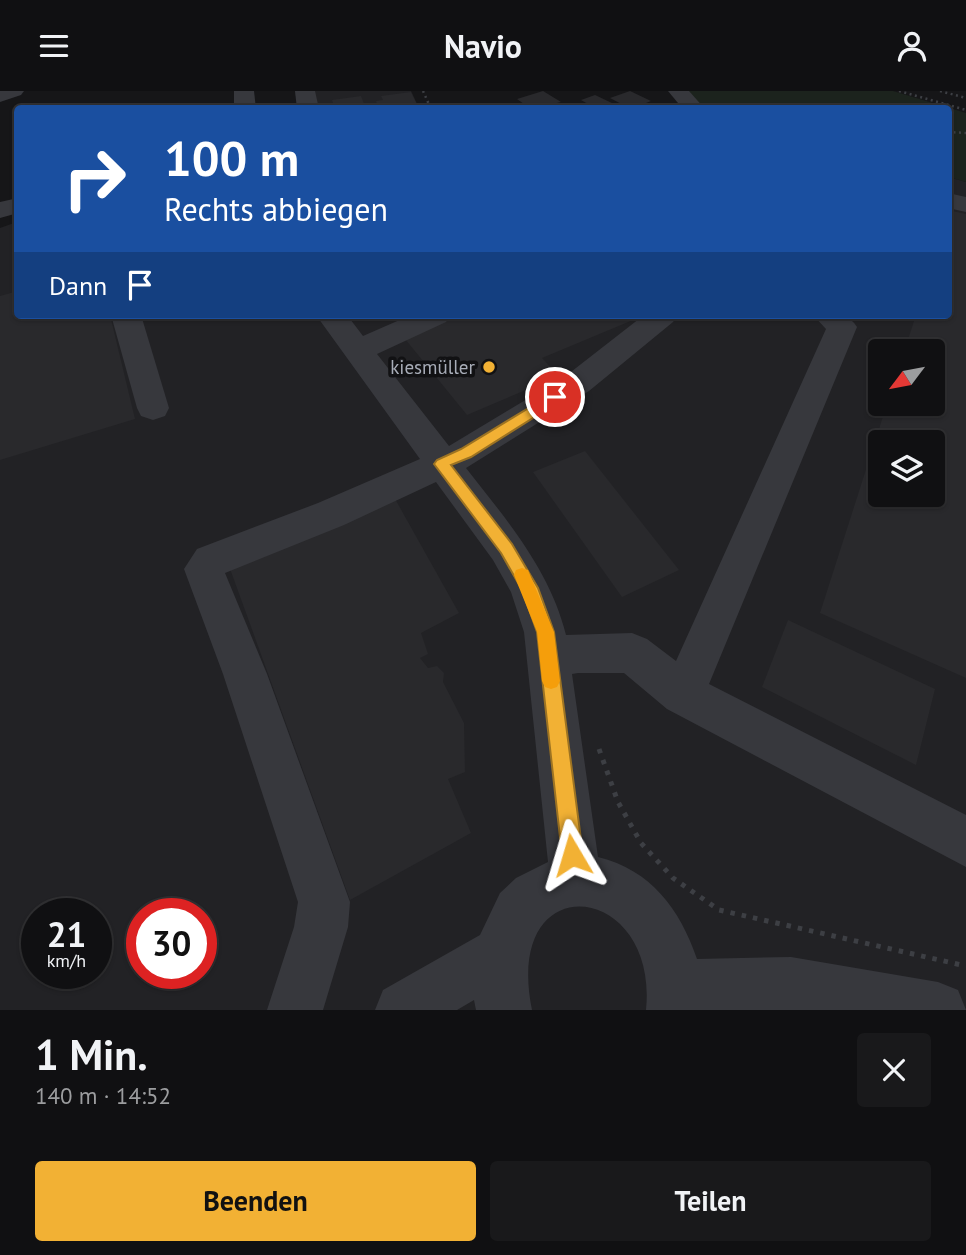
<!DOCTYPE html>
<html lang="de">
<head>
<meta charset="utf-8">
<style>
  :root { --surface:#101012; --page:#19191b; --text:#f1f3f6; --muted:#9c9d9f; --line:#303032; --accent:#f2b134 }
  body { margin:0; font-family:"PT Sans",sans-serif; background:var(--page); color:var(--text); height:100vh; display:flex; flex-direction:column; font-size:26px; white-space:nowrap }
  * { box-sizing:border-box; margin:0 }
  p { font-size:23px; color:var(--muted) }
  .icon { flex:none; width:38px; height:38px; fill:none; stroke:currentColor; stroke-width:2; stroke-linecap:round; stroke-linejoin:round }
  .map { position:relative; height:919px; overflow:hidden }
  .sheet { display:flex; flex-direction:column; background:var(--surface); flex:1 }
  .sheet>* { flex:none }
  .banner { position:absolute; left:14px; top:14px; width:938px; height:214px; border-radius:7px; box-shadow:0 2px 5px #0004,0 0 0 2px var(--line); background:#1a4fa0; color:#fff; overflow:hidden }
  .needle { width:46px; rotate:238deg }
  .tools { position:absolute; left:868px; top:248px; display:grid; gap:14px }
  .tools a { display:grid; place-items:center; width:77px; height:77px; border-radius:7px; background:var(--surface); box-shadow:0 2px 5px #0004,0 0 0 2px var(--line); font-size:35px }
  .speed { position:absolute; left:21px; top:807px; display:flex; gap:14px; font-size:35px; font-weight:700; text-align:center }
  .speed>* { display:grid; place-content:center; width:91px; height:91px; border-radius:50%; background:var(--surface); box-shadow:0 2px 5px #0004,0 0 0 2px var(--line); line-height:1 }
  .speed small { font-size:18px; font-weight:400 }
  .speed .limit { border:10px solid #d22; background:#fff; color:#111 }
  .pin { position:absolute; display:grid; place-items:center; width:60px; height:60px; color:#fff; margin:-30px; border:4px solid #fff; border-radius:50%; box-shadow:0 2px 7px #0007 }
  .me { position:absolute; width:77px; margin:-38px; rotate:353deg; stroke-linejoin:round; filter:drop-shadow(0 0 5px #0008) }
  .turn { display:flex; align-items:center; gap:24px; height:147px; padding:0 35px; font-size:32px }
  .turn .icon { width:91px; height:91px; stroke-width:2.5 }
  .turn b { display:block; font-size:49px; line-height:60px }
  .then { display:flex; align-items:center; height:66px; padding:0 35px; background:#0003; gap:14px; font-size:26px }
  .round { display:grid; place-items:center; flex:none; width:74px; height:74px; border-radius:7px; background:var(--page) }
  .head { display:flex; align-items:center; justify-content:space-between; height:119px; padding:0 35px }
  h1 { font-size:42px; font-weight:800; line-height:52px }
  .primary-button { display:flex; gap:14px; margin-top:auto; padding:14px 35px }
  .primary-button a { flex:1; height:80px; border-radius:7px; background:var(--accent); color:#111; font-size:28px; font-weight:800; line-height:80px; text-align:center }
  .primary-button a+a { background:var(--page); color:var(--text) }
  header { display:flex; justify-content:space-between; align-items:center; height:91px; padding:0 35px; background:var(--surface); font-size:32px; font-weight:800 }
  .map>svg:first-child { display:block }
</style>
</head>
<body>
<header><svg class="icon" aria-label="menu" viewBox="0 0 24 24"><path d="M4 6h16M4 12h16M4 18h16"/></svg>Navio<svg class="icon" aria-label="person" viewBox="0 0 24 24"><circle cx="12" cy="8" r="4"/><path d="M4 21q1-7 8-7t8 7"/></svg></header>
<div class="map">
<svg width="966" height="919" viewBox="0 0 966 919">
  <rect width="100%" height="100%" fill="#161618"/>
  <g fill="#222225" fill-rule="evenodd">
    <polygon points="295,0 411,0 419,17 298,17"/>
    <path d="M949,86L966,91V919H0V137L17,131L18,224H948ZM880,261H933V313H880ZM880,352H933V404H880ZM37,822H96V882H37ZM142,822H201V882H142Z"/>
  </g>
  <polygon fill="#1c231d" points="684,0 893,0 966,22 966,91 949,86 948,18 701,17"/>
  <g fill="#29292c" fill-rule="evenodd">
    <polygon points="543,0 561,11 531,18 517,8"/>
    <polygon points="630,0 651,10 631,18 610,7"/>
    <polygon points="411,1 419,18 379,18 376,10 383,9 381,5"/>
    <polygon points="595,4 614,13 597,18 581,9"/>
    <polygon points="361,5 366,18 335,18 332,9"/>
    <path d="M948,119L966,123V587L820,522L887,313H933V261H904L916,224H948ZM880,352H933V404H880Z"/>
    <polygon points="18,200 18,224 110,224 135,328 0,369 0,205"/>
    <polygon points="451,224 645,224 542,267 559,285 467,324 401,243"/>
    <polygon points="585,360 679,479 622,506 533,381"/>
    <polygon points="394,406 459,522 421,542 428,563 420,567 428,577 437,575 444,582 443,591 464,632 465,681 448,688 471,742 350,809 229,475"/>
    <polygon points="788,529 935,598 916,674 762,596"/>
  </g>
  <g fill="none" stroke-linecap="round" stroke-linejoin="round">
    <g stroke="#3d3f44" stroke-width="2.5" stroke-dasharray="2 3.5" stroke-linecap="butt">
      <polyline points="423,0 431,18"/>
      <polyline points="899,0 966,19"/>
      <polyline points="940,0 966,7"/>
      <polyline points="948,41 966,42"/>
    </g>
    <polyline stroke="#3d3f44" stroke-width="5" stroke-dasharray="4.5 7" stroke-linecap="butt" points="599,658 618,711 641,752 673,787 719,819 966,875"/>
    <g fill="#37383d" fill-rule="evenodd">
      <polygon points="0,0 24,0 21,4 0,11"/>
      <polygon points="234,0 254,0 256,18 234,18"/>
      <polygon points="295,0 315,0 319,18 297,18"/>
      <polygon points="668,0 689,0 705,18 683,18"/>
      <polygon points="948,102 966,106 966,121 948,117"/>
      <polygon points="18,107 18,122 0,127 0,111"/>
      <polygon points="111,224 141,224 169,317 165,325 153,329 141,325 137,317"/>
      <path d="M316,224H347L363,245L411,224H451L446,231L377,263L449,355L567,284L644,224H678L673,231L589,300L466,377C506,428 550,479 566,544L632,542L647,548L676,570L826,238L813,224C831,224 847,220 857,236L709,593L966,724V776L667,618L624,582H578L572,583L598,766C651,779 680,818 697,868L791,866L938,891L958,899L966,919H646C659,790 502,772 532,919H476L474,909L457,919H375L383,899L480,844L500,802L516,787L548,771L524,541L511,501L493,469L436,391L344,434L225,482L267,583L350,811L348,836L323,919H267L294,836L298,811L223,583L184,478L197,458L318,412L420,368Z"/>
    </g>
  </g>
  <polygon fill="#f2b134" stroke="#9d7322" stroke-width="2" points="555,301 560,303 560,310 471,366 451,374 512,453 538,497 554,541 583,764 580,772 572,775 565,772 562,764 537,541 522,499 501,462 434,373 437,369 461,358"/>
  <polygon fill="#f59e0b" points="522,477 528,479 554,541 560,590 557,596 551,598 545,596 542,590 537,541 514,484 516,479"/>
  <circle fill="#f2b134" stroke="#111113" stroke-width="2.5" cx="489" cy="276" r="7"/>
  <g text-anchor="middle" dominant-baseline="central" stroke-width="7" stroke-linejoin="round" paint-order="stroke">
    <g font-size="19" fill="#a8adb8" stroke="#111113" text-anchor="end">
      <text x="475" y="276">kiesmüller</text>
    </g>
  </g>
</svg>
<div class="tools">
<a><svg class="needle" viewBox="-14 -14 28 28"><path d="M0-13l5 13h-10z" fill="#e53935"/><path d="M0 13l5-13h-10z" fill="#9c9d9f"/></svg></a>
<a><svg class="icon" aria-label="layers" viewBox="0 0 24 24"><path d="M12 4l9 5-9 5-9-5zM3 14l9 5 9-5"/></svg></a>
</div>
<div class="speed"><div>21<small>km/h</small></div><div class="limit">30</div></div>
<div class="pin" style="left:555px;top:306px;background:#d93025"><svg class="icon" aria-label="arrive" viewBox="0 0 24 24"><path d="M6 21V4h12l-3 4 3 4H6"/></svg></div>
<svg class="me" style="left:572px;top:764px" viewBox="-20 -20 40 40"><path d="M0-17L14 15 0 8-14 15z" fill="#f2b134" stroke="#fff" stroke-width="4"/></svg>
<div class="banner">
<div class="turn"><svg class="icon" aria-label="right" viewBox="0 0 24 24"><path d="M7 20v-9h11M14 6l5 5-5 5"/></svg><div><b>100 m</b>Rechts abbiegen</div></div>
<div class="then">Dann<svg class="icon" aria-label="arrive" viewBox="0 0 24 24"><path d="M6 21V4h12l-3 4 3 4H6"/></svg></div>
</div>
</div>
<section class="sheet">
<div class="head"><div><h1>1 Min.</h1><p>140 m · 14:52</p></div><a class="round"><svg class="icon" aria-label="close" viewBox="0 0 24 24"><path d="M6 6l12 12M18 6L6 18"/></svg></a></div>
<div class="primary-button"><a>Beenden</a><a>Teilen</a></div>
</section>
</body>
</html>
